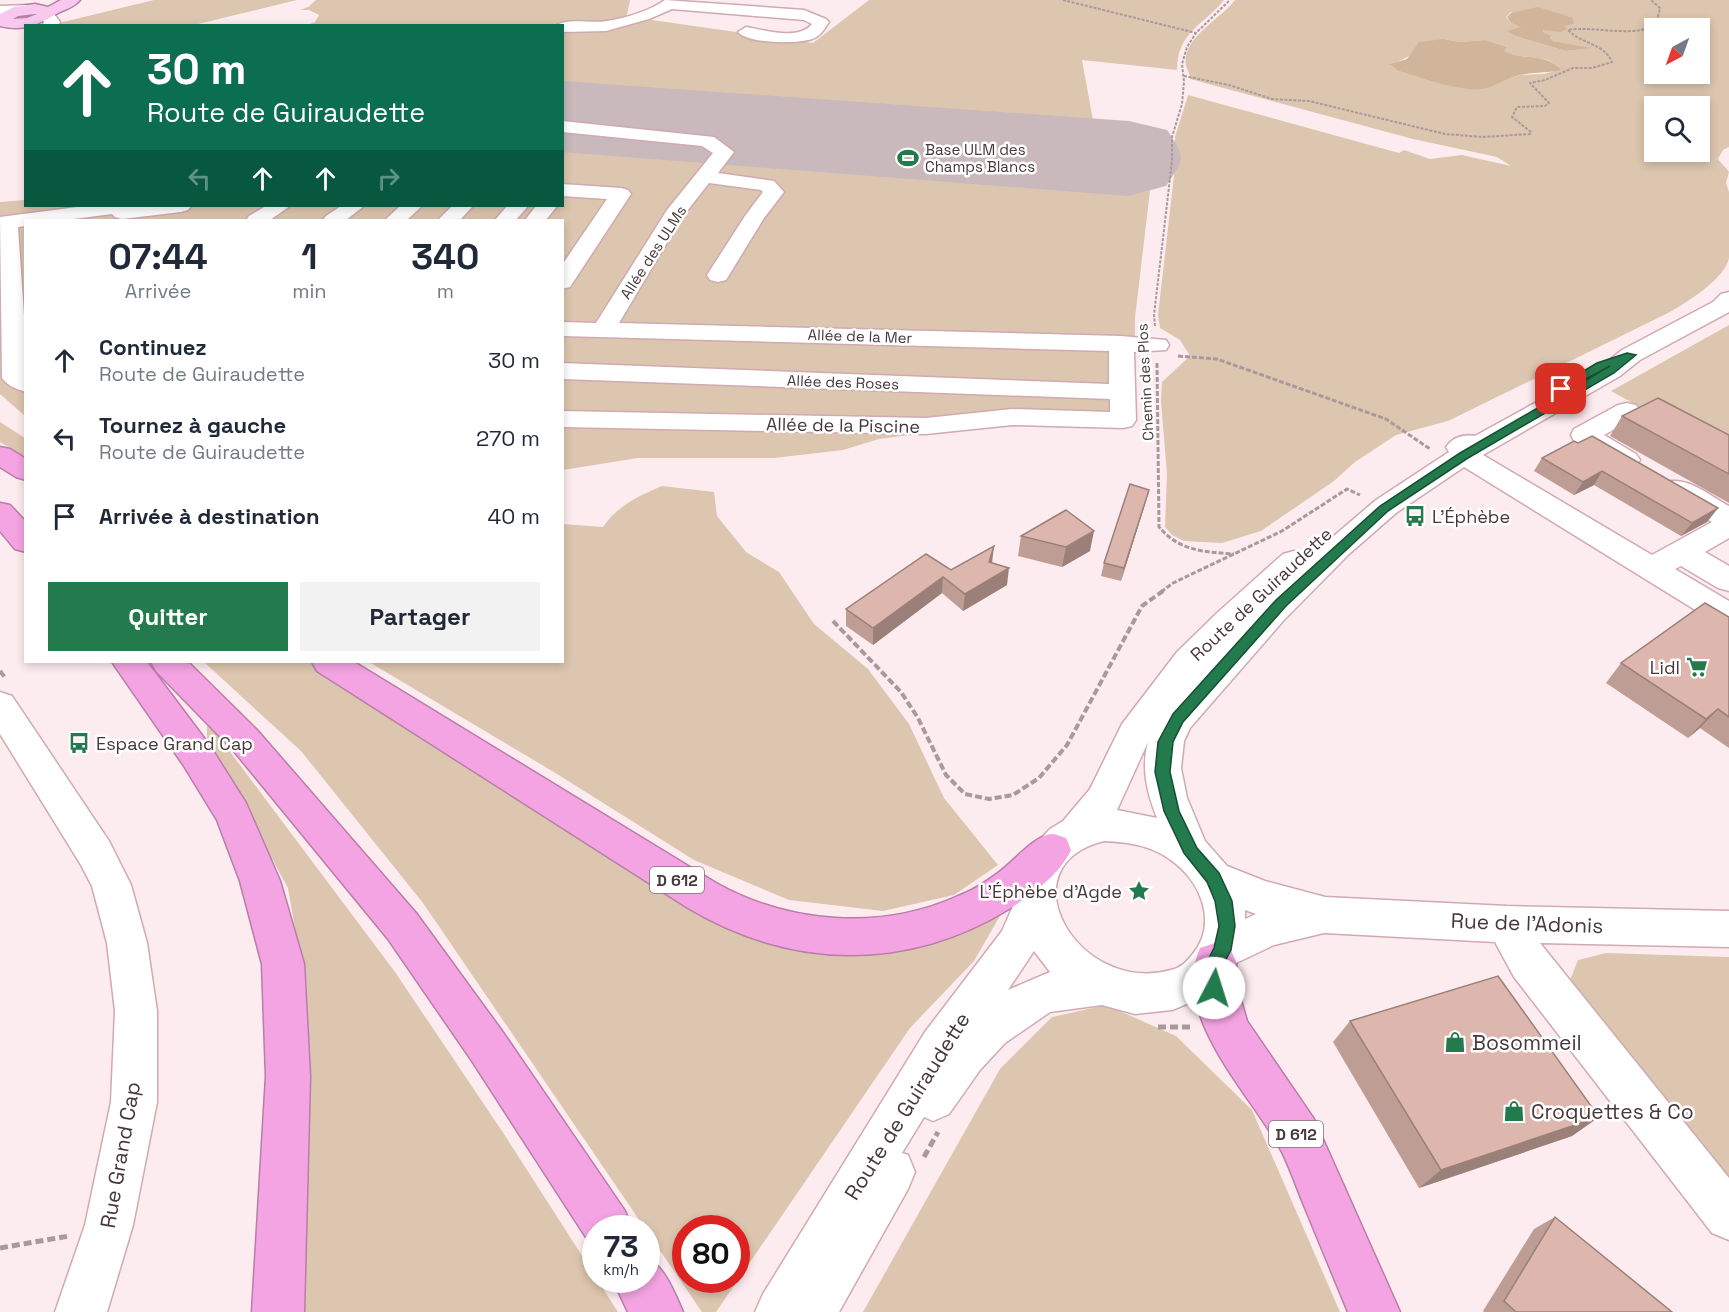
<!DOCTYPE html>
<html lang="fr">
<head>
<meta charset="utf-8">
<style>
  :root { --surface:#fff; --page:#f2f2f3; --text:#1f2937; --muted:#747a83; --accent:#237a4d }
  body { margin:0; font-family:"Space Grotesk",sans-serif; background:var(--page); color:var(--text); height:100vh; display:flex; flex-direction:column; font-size:22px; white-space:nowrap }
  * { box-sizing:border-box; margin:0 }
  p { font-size:20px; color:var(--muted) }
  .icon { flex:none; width:33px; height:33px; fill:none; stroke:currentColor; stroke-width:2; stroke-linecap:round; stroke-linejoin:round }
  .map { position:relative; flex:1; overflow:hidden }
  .details { position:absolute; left:24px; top:219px; width:540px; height:444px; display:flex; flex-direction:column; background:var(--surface); border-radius:0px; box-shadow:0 3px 9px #0003 }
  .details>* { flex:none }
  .banner { position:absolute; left:24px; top:24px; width:540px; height:183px; border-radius:0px; box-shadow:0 3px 9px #0003; background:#0b6e4f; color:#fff; overflow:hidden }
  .needle { width:39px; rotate:221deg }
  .controls { position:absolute; left:1644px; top:18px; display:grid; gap:12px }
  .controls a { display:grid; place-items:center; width:66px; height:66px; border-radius:0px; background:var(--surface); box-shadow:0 3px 9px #0003; font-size:30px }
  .speed { position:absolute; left:582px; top:1215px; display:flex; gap:12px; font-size:30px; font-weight:700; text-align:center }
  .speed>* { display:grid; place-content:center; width:78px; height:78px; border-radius:50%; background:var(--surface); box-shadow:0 3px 9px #0003; line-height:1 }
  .speed small { font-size:15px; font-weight:400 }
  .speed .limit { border:9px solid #d22; background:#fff; color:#111 }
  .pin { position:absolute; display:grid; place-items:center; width:51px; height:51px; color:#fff; margin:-26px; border-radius:12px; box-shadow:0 3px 9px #0006 }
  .me { position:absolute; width:66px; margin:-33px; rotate:5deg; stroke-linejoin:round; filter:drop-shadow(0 0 4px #0008) }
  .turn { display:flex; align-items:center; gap:21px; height:126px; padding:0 24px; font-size:27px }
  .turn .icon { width:78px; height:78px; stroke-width:2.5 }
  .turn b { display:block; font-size:42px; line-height:51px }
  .lanes { display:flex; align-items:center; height:57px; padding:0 24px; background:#0003; justify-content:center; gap:30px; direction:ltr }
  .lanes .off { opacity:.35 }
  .eta { display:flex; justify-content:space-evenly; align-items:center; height:102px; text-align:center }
  .eta b { font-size:36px; font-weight:800; line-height:42px }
  .primary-button { display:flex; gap:12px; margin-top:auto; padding:12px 24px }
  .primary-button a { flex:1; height:69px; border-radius:0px; background:var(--accent); color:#fff; font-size:24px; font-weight:800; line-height:69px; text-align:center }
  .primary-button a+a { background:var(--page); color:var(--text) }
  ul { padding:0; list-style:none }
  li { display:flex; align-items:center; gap:18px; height:78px; padding:0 24px }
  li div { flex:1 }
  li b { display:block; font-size:22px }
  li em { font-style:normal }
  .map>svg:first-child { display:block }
</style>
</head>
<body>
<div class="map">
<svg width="1729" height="1312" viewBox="0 0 1729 1312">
  <rect width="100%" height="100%" fill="#fdecef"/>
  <g fill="#ddc6af" fill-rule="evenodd">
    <polygon points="154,0 297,0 194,25 60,26 59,23"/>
    <path d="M316,0H630L625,24L645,19L813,43L869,0H1224C1204,25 1177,32 1177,70L1082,60L1094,126L1165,132L1155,148L1135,318L1134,423L1022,420L879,439L843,450L774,458H638L563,470L562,220H26L25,416L0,394V202L25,200L26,206H562V26L307,25L315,22L319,15L309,10H300L308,7Z"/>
    <path d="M1235,0H1729V147L1723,150L1718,159L1729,172L1726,183L1729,192C1729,212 1729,240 1729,258C1725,279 1686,303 1668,313L1448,421L1396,435L1355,462L1334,481L1261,531L1222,543L1184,541L1172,535L1165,527L1167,474L1161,401L1162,382L1190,356L1180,340L1160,328L1158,315L1175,167V137L1188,95L1399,153L1404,150L1430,159L1462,155L1511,166L1497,157L1413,139L1190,79C1190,74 1188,71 1186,66C1180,39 1222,18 1235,0ZM1511,12L1550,30H1543L1544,33L1552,37L1550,39L1553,41L1588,48L1566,51L1515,36L1508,31L1522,27L1511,23L1506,17ZM1654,28H1700V74H1654ZM1444,39L1459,42L1486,40L1507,47L1503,51C1521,61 1546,52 1561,69L1544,74L1521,75L1467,89L1398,71L1391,65ZM1654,106H1700V152H1654Z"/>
    <polygon points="1729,325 1729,456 1611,391"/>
    <polygon points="0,422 25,438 25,457 0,442"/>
    <path d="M662,486L714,492L717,516L746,552L779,572L814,624L868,669L909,724L944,798L998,865L954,895L883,911L789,900L694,860L557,774L369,662H562L563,524L603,527C618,505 639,496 662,486Z"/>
    <path d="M204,662H312L395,714L768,934L1004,909L974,961L910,1028L716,1312H702L423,903L301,751ZM686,1228H736V1280H686Z"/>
    <polygon points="207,721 395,972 506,1137 618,1312 304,1312 305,987 288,888 207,740"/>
    <polygon points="1606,953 1729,957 1729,1179 1569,983 1578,960"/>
    <polygon points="1106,1005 1176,1036 1252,1110 1340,1312 863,1312 1000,1069 1052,1017"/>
  </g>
  <g fill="#d0b59b">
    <polygon points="1538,7 1573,18 1574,24 1564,26 1567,29 1560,32 1543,30 1544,33 1552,36 1550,38 1553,41 1591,48 1566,51 1515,36 1507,31 1521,27 1511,23 1507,17 1511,13"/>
    <path d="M1444,39L1459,42L1486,40L1507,47L1504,51C1522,61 1546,52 1562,70C1548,73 1533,72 1520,75C1498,80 1493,92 1467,89C1444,86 1420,77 1398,71L1390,64L1407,59L1419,42Z"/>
  </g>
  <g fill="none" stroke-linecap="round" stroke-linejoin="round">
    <path fill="#c9b8bc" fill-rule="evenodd" d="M562,81L1129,121L1167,130C1186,158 1185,158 1166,186L1128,196L562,152Z"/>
    <defs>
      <g id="minor">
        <path d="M665,0L804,10L826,19L829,22C824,29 821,36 812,39C798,44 748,44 738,32L746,27C765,30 798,41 812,24L804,20L672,9L649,19L606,31L562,32V26H555C568,17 591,24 607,21C626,18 649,11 665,0Z"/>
        <polygon points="27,5 32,7 35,10 32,13 0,16 0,6"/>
        <path d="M46,10C53,12 56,16 60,22L58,26H42L44,22L38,15Z"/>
        <polygon points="562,121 714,137 734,152 718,173 774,181 784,192 764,218 726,280 718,282 710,280 707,275 745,216 763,192 761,190 709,183 683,216 619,323 1121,336 1166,340 1169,345 1166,350 1134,352 1136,420 1132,426 1123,428 1012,425 926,434 562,427 562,411 926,418 1012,409 1110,412 1110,399 562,379 562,363 1109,384 1109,351 562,336 562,322 596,323 667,210 713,153 702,146 562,132"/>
        <polygon points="562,184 621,188 628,190 631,194 570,287 562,289 562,265 607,199 562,196"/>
        <path d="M85,206H191L188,210L181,212L122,219L115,217L112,214L66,220H26V226L18,227L26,345V392C16,389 8,386 2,378L0,217Z"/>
        <polygon points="266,206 290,206 270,220 246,220 249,216"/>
        <polygon points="341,206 364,206 346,220 323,220 326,216"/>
        <polygon points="400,206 422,206 407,220 385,220"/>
        <polygon points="452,206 473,206 460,220 438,220"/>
        <polygon points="507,206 528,206 516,220 495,220"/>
        <polygon points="536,206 557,206 546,220 525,220"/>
        <path d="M1729,292V312L1640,360L1620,376L1483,455L1652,555L1712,522L1666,494L1662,488L1666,482C1688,476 1710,496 1729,506V538L1705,552L1729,566V591L1718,588L1681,566L1675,569L1729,601V627L1718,624L1464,467L1396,513L1349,554L1283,621L1190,728L1184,741L1181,768L1187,798L1205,841L1227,866L1265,881L1325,897L1507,906L1729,911V947L1540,943L1729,1178V1240L1712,1233L1514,977L1495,942L1324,933L1274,945L1234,964L1211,994L1172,1010L1135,1014L1102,1005L1050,1012L1005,1043L980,1070L949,1114L933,1121L924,1117L902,1153L908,1155L915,1172L908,1189L839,1312H755L763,1294L925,1032L1002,931L1017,897V885L1026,862L1034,846L1050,829L1063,821L1090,789L1122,724L1177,652L1217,613L1283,554L1294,551L1305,554L1308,558L1376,500L1449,452L1446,447C1453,437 1464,434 1475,436L1602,366L1622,350L1713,302L1721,294ZM1148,742C1141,768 1147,793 1157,818L1117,810ZM1104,841C1130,842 1155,846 1176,864C1203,886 1217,926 1192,955C1186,962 1181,968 1171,970C1078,996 1003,866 1104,841ZM1245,910L1256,914L1245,919ZM1034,951L1050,972L1008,990Z"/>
        <path d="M1627,403L1636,405L1640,411L1636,417L1604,435L1636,454L1640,460L1636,466C1614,472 1593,452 1574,441L1571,435L1574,429L1618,405Z"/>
        <polygon points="0,692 12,696 109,841 131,885 147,943 157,1011 157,1102 133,1225 107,1312 55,1312 85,1225 111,1102 115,1011 107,943 92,886 81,865 0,734"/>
      </g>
      <path id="major" d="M61,0H80C75,6 67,9 60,12C38,24 26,32 0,26V14L14,7L35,4L48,7ZM35,14H37L27,18L13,19L18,16Z"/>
      <g id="highway">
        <polygon points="0,447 10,449 26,459 26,480 16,477 0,467"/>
        <polygon points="0,503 10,505 26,522 26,552 15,549 0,531"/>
        <polygon points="112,662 147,662 210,746 246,803 280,881 304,964 310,1076 304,1312 252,1312 266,1076 262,964 240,881 217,820 184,766"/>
        <polygon points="151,662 188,662 257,730 416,913 502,1031 625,1211 632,1228 596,1228 596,1247 591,1245 472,1061 388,939 233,750 156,671"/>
        <path d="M312,662H354L716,883C789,924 881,931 958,896C972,891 986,882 998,873C1011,864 1037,833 1053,834C1056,834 1062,837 1066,838L1071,850C1059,875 1032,895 1009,909C906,972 791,969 688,908L317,671Z"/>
        <path d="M1215,943L1230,948L1236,962L1238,990L1247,1021L1314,1119L1400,1312H1348C1333,1276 1318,1239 1303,1203C1296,1186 1290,1168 1282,1152C1253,1096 1170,1017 1200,948Z"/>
        <path d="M646,1258C665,1266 675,1294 683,1312H628L613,1280H646Z"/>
      </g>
    </defs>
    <use href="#minor" stroke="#d1a9b1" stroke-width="3"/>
    <use href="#major" stroke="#b87ea8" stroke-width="3"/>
    <use href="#highway" stroke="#b87ea8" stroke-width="3"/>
    <g stroke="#aa999c" stroke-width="2" stroke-dasharray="3 1.5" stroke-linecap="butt">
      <polyline points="1063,0 1196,33"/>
      <path d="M1184,76L1229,85L1272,99L1309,101L1445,134L1483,137L1530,134L1531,132L1512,117L1517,107L1545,106L1549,103L1530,83L1545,80L1573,68H1592L1612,62C1604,43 1581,44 1568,30C1590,25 1643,40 1656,22C1658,18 1659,12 1660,8L1651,0"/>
      <polyline points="1155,326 1154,315 1172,161 1172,137 1182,104 1184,82 1182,64 1187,47 1196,33 1230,0"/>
    </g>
    <g stroke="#aa999c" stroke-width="3" stroke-dasharray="5 2" stroke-linecap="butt">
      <polyline points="1178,356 1217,359 1386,419 1430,449"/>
      <path d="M1157,363L1159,527C1179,551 1205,552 1234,554"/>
      <polyline points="1161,592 1173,583 1282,531 1347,489 1360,495"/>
    </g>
    <g stroke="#aa999c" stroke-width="4" stroke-dasharray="7 3" stroke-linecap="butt">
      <polyline points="833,621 901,692 918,718 946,775 965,794 989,799 1013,795 1039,778 1067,745 1142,606 1163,591"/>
      <polyline points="0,671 6,679"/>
    </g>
    <g stroke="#aa999c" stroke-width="5" stroke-dasharray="8 4" stroke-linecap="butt">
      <polyline points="1158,1027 1192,1027"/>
      <polyline points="924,1157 938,1132"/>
      <polyline points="0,1248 69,1236"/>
    </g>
    <use href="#minor" fill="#fff" fill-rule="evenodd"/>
    <use href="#major" fill="#f8c8ee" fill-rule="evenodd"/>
    <use href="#highway" fill="#f4a4e2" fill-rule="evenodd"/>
  </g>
  <g fill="#be9d95">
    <polygon points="1622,416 1729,435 1729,503 1610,436"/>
    <polygon points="1574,441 1718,508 1707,522 1681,536 1594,485 1574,495 1534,471 1542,458"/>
    <polygon points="1145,504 1121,581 1101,576 1104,563"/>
    <polygon points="1021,536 1090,551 1062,567 1018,556"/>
    <polygon points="992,563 1007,585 963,611 942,593 873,645 846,626 846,609 951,570"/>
    <polygon points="1729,617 1729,748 1700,728 1688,738 1606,683 1621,663"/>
    <polygon points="1350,1021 1599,1117 1572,1136 1419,1188 1333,1042"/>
    <polygon points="1555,1217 1672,1312 1484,1312 1483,1311 1534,1229"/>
  </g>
  <g fill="#9b8079">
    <polygon points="1602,471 1594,485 1574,495 1583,482"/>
    <polygon points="1149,490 1145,504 1121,581 1124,568"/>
    <polygon points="1718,508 1707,522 1681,536 1692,523"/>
    <polygon points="1094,531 1090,551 1062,567 1066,547"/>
    <polygon points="994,546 992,563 989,562"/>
    <polygon points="1009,568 1007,585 963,611 965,594"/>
    <polygon points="943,577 942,593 873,645 873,628"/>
    <polygon points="1718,709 1700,728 1688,738 1706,719"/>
    <polygon points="1599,1117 1572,1136 1419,1188 1441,1170"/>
  </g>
  <g fill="#ddb7ad" stroke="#9b8079" stroke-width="1.5">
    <polygon points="1658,398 1729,435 1729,474 1622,416"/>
    <polygon points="1592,436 1718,508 1692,523 1602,471 1583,482 1542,458 1574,441 1578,443"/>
    <polygon points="1130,484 1149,490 1124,568 1104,563"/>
    <polygon points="1066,510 1094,531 1066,547 1021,536"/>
    <polygon points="994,546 989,562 1009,568 965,594 943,577 873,628 846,609 926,554 951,570"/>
    <polygon points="1705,603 1729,617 1729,717 1718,709 1706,719 1621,663"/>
    <polygon points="1498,976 1599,1117 1441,1170 1350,1021"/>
    <polygon points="1555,1217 1672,1312 1516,1312 1504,1301"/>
  </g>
  <polygon fill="#237a4d" stroke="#174f32" stroke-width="1.5" points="1627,353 1636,355 1614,373 1468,458 1388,511 1286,606 1183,722 1173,742 1170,772 1179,811 1197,848 1219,873 1232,901 1235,926 1231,950 1224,963 1223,988 1221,994 1214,996 1208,994 1206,988 1207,962 1214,948 1219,926 1215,901 1207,882 1184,853 1164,811 1155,772 1158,742 1173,714 1276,600 1380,506 1460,453 1610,366 1564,391 1557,391 1557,387 1597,363"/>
  <defs>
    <symbol id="stadium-bare" viewBox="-9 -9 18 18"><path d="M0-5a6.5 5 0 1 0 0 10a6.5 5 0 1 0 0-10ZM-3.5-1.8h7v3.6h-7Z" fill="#237a4d" stroke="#fff" stroke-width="2.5" paint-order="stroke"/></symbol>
    <symbol id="bus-bare" viewBox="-9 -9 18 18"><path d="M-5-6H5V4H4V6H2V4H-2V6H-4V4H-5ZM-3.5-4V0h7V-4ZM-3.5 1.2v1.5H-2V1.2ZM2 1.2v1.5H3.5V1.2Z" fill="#237a4d" stroke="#fff" stroke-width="2.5" paint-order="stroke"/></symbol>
    <symbol id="supermarket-bare" viewBox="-9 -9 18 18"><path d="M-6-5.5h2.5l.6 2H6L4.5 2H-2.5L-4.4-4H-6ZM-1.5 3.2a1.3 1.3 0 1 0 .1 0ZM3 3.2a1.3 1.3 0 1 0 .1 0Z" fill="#237a4d" stroke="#fff" stroke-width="2.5" paint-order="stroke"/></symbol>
    <symbol id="sight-bare" viewBox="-9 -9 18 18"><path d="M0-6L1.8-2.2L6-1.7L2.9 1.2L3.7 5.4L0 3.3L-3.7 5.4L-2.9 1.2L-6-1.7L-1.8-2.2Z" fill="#237a4d" stroke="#fff" stroke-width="2.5" paint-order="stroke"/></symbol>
    <symbol id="shop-bare" viewBox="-9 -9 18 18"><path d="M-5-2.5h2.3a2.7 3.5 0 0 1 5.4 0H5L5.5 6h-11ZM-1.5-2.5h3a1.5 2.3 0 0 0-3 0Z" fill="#237a4d" stroke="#fff" stroke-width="2.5" paint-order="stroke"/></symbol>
  </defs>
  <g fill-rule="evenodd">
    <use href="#stadium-bare" x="893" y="143" width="30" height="30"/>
    <use href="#bus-bare" x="1400" y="501" width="30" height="30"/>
    <use href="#supermarket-bare" x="1682" y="652" width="30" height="30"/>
    <use href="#bus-bare" x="64" y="728" width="30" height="30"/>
    <use href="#sight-bare" x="1124" y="876" width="30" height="30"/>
    <use href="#shop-bare" x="1440" y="1027" width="30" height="30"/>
    <use href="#shop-bare" x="1499" y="1096" width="30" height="30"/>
  </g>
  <g text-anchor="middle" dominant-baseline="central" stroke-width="5" stroke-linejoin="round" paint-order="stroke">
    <g font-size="15" fill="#48373b" stroke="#fff" text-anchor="start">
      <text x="925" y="149">Base ULM des<tspan x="925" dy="17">Champs Blancs</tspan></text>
    </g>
    <g font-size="15" fill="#48373b" stroke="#fff">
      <text transform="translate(653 252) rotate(-57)">Allée des ULMs</text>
      <text transform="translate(860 336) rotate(2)">Allée de la Mer</text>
      <text transform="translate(843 382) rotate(2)">Allée des Roses</text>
      <text transform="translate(1145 382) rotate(-93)">Chemin des Plos</text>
    </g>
    <g fill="#fff" stroke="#7f7376" stroke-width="1.5">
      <rect x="650" y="867" width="54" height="26" rx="4.5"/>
      <rect x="1269" y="1121" width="54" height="26" rx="4.5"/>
    </g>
    <g font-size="16" font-weight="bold" fill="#48373b">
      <text x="677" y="880">D 612</text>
      <text x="1296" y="1134">D 612</text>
    </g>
    <g font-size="18" fill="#48373b" stroke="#fff">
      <text transform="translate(843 425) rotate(1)">Allée de la Piscine</text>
      <text transform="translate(1261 594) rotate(-43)">Route de Guiraudette</text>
    </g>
    <g font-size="18" fill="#48373b" stroke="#fff" text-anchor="start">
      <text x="1432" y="516">L'Éphèbe</text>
      <text x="1680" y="667" text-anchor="end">Lidl</text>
      <text x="96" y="743">Espace Grand Cap</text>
      <text x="1122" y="891" text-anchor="end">L'Éphèbe d'Agde</text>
    </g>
    <g font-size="21" fill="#48373b" stroke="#fff">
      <text transform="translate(1527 923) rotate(2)">Rue de l'Adonis</text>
      <text transform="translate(907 1106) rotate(-58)">Route de Guiraudette</text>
      <text transform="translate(120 1155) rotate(-80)">Rue Grand Cap</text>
    </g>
    <g font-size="21" fill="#48373b" stroke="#fff" text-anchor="start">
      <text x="1472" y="1042">Bosommeil</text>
      <text x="1531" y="1111">Croquettes &amp; Co</text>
    </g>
  </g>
</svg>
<div class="controls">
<a><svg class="needle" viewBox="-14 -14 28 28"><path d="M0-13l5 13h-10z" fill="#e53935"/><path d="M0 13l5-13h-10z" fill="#747a83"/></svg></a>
<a><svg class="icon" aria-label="search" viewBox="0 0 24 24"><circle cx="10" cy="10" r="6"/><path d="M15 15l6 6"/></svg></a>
</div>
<div class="speed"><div>73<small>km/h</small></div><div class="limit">80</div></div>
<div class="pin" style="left:1561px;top:389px;background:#d93025"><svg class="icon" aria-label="arrive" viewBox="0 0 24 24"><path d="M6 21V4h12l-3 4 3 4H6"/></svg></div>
<svg class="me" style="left:1214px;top:988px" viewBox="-20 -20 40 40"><circle r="19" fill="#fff"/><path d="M0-13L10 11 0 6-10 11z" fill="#237a4d"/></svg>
<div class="banner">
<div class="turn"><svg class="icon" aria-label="ahead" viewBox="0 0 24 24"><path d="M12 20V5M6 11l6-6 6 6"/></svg><div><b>30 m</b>Route de Guiraudette</div></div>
<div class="lanes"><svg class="icon off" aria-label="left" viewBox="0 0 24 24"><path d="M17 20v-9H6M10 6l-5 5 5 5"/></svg><svg class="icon" aria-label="ahead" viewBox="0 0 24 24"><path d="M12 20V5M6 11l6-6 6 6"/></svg><svg class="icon" aria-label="ahead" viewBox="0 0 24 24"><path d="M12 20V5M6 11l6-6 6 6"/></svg><svg class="icon off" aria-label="right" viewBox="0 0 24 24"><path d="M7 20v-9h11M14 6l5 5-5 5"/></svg></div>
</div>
<section class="details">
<div class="eta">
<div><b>07:44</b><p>Arrivée</p></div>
<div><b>1</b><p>min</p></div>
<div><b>340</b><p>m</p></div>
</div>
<ul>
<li><svg class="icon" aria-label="ahead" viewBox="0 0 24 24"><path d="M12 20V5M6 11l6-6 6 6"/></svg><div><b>Continuez</b><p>Route de Guiraudette</p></div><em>30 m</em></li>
<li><svg class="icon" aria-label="left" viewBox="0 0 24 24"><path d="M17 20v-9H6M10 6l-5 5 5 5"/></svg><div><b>Tournez à gauche</b><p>Route de Guiraudette</p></div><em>270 m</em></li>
<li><svg class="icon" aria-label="arrive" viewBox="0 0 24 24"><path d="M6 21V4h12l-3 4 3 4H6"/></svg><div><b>Arrivée à destination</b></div><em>40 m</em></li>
</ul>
<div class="primary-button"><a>Quitter</a><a>Partager</a></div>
</section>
</div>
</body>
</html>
